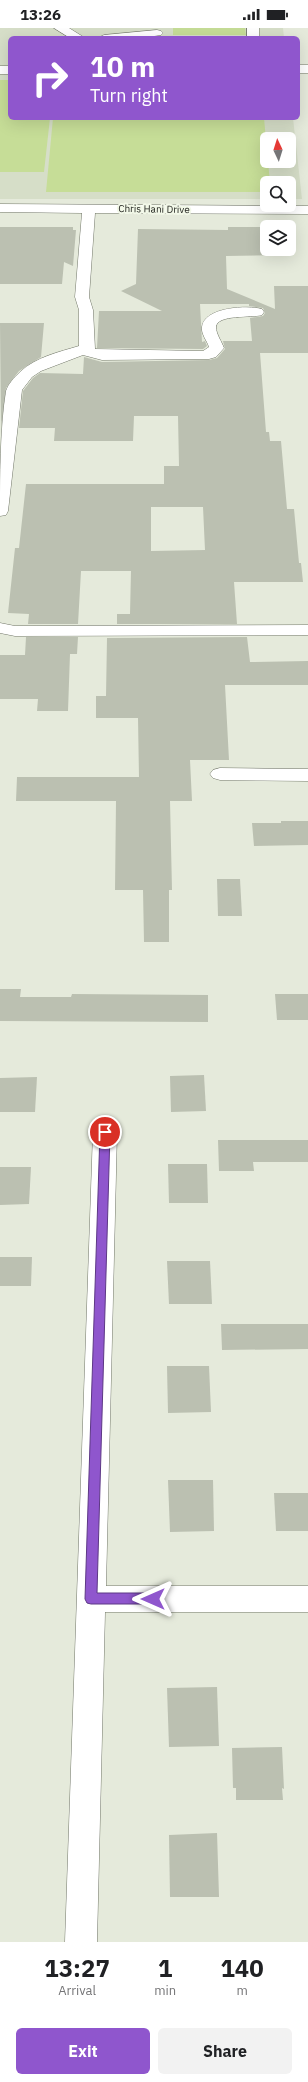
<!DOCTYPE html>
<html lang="en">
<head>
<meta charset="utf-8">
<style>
  :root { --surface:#fff; --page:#f2f2f2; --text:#202124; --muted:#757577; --accent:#8f56cd }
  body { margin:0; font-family:"IBM Plex Sans",sans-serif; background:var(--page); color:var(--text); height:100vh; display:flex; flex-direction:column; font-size:15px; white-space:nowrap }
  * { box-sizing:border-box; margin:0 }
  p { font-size:13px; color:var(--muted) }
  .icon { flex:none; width:22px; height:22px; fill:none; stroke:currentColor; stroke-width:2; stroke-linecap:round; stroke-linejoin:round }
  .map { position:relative; height:1914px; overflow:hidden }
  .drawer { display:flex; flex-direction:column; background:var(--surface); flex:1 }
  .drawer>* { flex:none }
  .banner { position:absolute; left:8px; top:8px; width:292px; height:84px; border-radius:6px; box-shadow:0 4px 16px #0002; background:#8f56cd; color:#fff; overflow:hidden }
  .needle { width:26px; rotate:356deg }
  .controls { position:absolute; left:260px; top:104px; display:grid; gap:8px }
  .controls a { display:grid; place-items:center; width:36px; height:36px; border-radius:6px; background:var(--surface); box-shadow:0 4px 16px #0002; font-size:20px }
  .pin { position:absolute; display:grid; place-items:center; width:34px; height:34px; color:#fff; margin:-17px; border:2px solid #fff; border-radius:50%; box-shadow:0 1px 4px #0007 }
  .me { position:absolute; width:44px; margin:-22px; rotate:270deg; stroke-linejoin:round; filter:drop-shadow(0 0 3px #0008) }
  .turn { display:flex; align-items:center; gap:14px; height:84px; padding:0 16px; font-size:18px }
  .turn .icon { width:52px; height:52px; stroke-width:2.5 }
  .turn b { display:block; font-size:28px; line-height:34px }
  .eta { display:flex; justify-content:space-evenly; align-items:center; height:68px; text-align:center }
  .eta b { font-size:24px; font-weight:700; line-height:28px }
  .cta { display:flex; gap:8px; margin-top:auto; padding:8px 16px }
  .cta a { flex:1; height:46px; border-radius:6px; background:var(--accent); color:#fff; font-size:16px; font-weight:700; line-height:46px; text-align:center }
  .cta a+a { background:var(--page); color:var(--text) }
  .status { display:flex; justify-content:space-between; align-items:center; height:28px; padding:0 20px; background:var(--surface); direction:ltr }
  .status svg { height:11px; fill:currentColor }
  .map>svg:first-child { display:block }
</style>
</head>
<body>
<div class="status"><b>13:26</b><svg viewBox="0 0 49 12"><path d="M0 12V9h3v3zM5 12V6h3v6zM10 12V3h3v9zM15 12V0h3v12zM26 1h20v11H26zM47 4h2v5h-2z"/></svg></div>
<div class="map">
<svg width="308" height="1914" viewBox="0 0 308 1914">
  <rect width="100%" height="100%" fill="#e5eadb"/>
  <path fill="#d6dec8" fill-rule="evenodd" d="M0,0H283L284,10H10V90H293L302,171H289V155H267V171H0ZM267,111H289V133H267Z"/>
  <g fill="#c6dd97">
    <polygon points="173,0 245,0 246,7 173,7"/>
    <polygon points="0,52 10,52 10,90 50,90 44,144 0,144"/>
    <polygon points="53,90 264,90 270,155 267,155 267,164 46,164"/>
  </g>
  <g fill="#bbc0b1" fill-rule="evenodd">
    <polygon points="0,199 73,199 73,202 76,202 73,238 64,234 62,256 0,256"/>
    <path d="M228,199H278H267V221H281L282,227L226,228L227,261L275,281L274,258H308V325H260L266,404H269L270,413H281L287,481H294L299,535H301L303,554H234L237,596H117V586H130L131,543H81L78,596H28L29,586L8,585L15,520H19L26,456H164V438H179L178,388H134L133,413H54L55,400H19L23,363L33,350L40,345L83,346L84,329L102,334L209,332L217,330L225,321L223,313H252L250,290L263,288L265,285L263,280L249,278V276H200L202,314L205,313L207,318L203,321L97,320L99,283H162L121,263L136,256L138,201L228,202ZM151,479H203L205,522L151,523Z"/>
    <polygon points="0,295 44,295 41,329 19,343 6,360 1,400"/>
    <polygon points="26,609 78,609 77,626 70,626 68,683 37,683 38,671 0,671 0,627 25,627"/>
    <polygon points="247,609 250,634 308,633 308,657 225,657 229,732 190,732 192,773 170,773 172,862 169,862 169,914 144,914 143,862 115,862 116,773 16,773 17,749 139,749 138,690 96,690 96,668 106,668 107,610"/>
    <polygon points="281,793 308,793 308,817 254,818 252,795 281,795"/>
    <polygon points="217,851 240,851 242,888 218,888"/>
    <polygon points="0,961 21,961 20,969 71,969 72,966 208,967 208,994 0,993"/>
    <polygon points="275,966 308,966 308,992 277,992"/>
    <polygon points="204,1047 206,1083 171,1084 170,1048"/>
    <polygon points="37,1049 35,1084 0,1084 0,1050"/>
    <polygon points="218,1112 308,1112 308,1134 253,1134 254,1143 219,1143"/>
    <polygon points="168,1136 207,1136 208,1175 169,1175"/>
    <polygon points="0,1139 31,1139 29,1176 0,1177"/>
    <polygon points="0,1229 32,1229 31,1258 0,1258"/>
    <polygon points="167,1233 210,1233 212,1276 169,1276"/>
    <polygon points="221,1296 308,1296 308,1321 222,1322"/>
    <polygon points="167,1338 209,1338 211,1384 168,1385"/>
    <polygon points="168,1452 213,1452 214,1503 170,1504"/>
    <polygon points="274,1465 308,1465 308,1503 276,1503"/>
    <polygon points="217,1659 219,1718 169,1719 167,1660"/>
    <polygon points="282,1719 284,1761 282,1760 283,1772 236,1772 236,1760 233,1760 232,1720"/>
    <polygon points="217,1805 219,1869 170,1869 169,1807"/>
  </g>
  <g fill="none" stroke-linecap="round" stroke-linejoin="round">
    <defs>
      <g id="minor">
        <polygon points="54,0 69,0 85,10 70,10"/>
        <rect x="247" y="0" width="12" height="10"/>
        <polygon points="157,2 161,3 163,5 161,7 141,10 98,10 104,7"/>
        <rect x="298" y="37" width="10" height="8"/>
        <rect x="0" y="38" width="10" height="8"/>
        <path d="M0,176L308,178V186L95,185L89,269L93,282L95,321L203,323L209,319C207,313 201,306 202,299C204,279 248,277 262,281L264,284L262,287C252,290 217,286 216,299C216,306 222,314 224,320L216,329L209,331L102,332L83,327L41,343L32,349L22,362L8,483L6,487L0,488C0,449 0,401 6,363C8,356 15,349 20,344C36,329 59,324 79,318V282L75,269L82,185L0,184Z"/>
        <polygon points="0,595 15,598 308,597 308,607 15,608 0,605"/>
        <polygon points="220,740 308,741 308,753 220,752 213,750 210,746 213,742"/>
        <polygon points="105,1095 113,1098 117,1104 106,1558 308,1558 308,1584 105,1584 97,1914 65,1914 93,1104 97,1098"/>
      </g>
    </defs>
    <use href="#minor" stroke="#727769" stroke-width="1"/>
    <use href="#minor" fill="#fff" fill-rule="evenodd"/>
  </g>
  <polygon fill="#8f56cd" stroke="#5d3885" points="105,1100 110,1104 97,1565 153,1565 157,1567 159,1571 157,1575 153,1576 91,1576 87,1575 85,1571 100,1104"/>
  <g text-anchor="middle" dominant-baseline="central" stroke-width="4" stroke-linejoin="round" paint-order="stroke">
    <g font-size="10" fill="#242621" stroke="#f2f8e8">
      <text transform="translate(154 181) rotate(1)">Chris Hani Drive</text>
    </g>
  </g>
</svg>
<div class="controls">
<a><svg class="needle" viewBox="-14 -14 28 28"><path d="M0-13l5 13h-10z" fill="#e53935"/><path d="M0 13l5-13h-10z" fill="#757577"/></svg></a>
<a><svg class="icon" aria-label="search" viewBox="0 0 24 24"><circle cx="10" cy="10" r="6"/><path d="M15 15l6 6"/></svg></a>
<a><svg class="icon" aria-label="layers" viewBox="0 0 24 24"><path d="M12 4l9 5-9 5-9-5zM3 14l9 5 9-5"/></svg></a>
</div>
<div class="pin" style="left:105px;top:1104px;background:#d93025"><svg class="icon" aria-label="arrive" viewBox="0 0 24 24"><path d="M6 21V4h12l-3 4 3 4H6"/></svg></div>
<svg class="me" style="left:153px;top:1571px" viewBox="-20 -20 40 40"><path d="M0-17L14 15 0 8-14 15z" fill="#8f56cd" stroke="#fff" stroke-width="4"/></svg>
<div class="banner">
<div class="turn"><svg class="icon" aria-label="right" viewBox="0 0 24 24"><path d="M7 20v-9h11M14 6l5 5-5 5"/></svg><div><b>10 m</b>Turn right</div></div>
</div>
</div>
<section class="drawer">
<div class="eta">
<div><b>13:27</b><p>Arrival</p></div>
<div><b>1</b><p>min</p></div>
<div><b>140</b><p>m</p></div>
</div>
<div class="cta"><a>Exit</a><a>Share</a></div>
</section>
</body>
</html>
